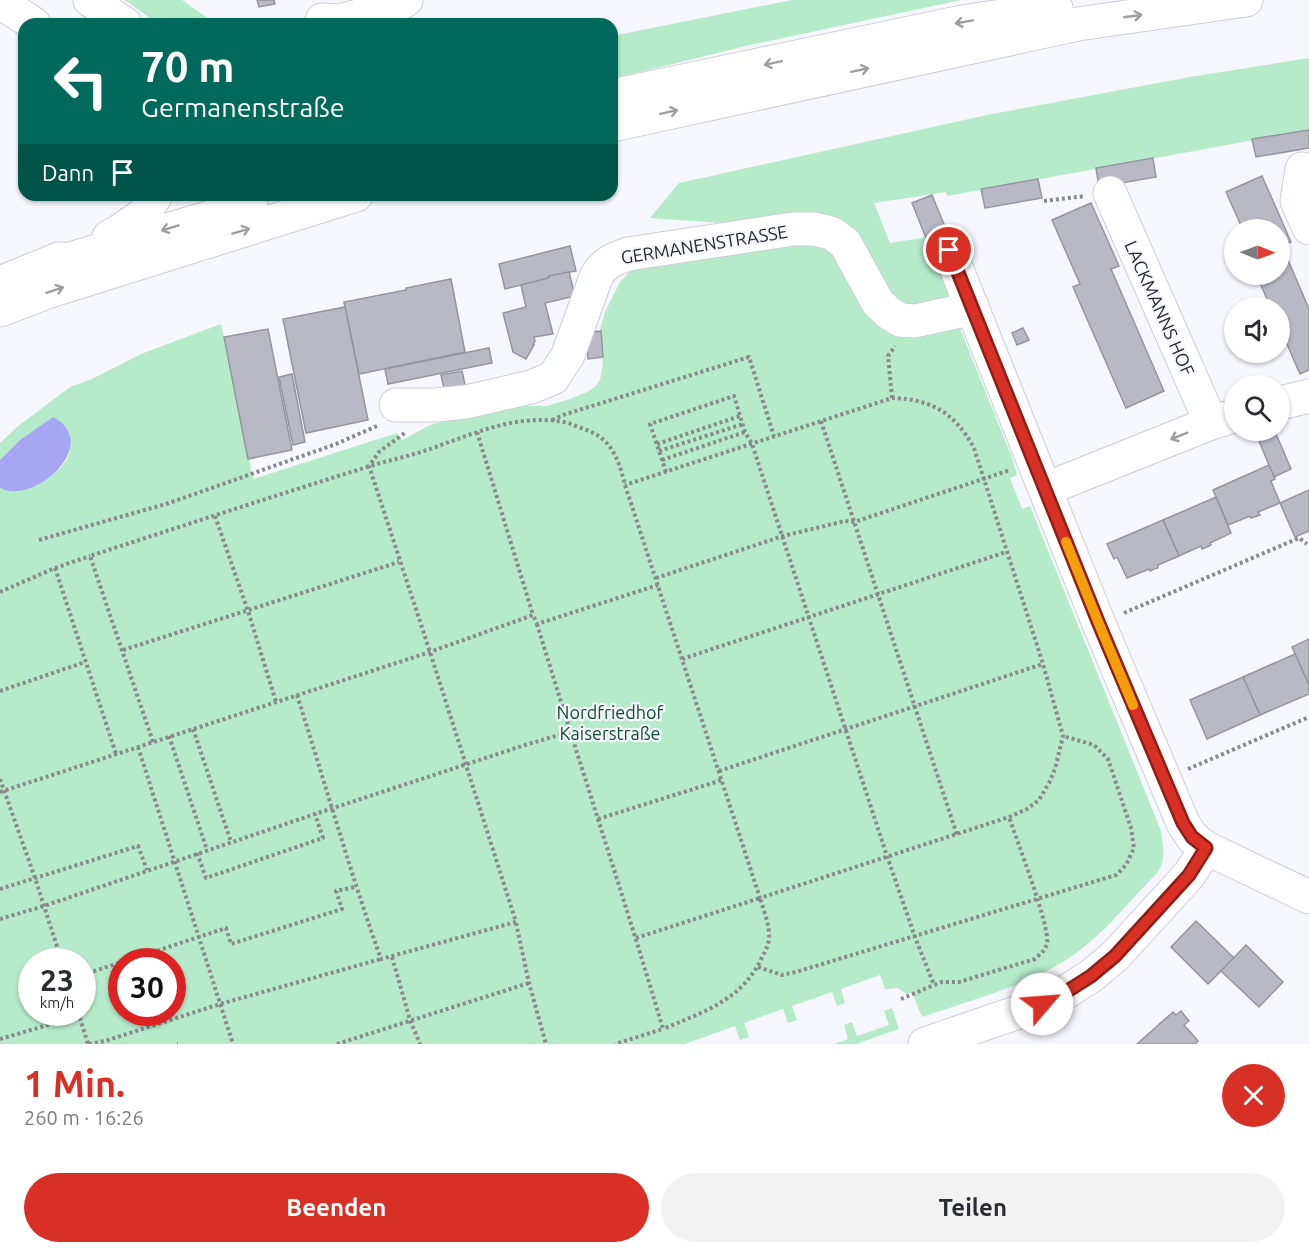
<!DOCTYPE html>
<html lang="de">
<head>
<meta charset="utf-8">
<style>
  :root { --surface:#fff; --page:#f2f2f3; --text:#2b2b33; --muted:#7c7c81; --accent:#d93025 }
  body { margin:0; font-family:Ubuntu,sans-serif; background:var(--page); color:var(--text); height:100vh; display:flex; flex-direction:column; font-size:22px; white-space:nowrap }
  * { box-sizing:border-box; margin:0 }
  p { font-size:20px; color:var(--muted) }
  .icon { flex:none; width:33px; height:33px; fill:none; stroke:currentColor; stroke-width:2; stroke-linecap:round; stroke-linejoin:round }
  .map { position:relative; height:1044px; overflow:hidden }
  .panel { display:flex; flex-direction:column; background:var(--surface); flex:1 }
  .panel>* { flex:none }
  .guide { position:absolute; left:18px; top:18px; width:600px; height:183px; border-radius:18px; box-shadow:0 2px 4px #0004; background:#00695c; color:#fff; overflow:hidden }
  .needle { width:39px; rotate:91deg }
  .fabs { position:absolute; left:1224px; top:219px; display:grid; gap:12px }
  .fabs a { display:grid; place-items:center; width:66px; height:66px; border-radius:50%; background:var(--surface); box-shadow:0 2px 4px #0004; font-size:30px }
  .speed { position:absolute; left:18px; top:948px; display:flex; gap:12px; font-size:30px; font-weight:700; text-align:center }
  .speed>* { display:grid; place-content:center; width:78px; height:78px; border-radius:50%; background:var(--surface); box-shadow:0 2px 4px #0004; line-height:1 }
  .speed small { font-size:15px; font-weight:400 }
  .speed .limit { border:9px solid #d22; background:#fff; color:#111 }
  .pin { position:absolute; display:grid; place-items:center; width:51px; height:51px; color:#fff; margin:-26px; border:3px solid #fff; border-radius:50%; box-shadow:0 2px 6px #0007 }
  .me { position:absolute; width:66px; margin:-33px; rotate:63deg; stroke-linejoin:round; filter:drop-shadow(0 0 4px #0008) }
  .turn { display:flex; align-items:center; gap:21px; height:126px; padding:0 24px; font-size:27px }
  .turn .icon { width:78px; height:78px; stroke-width:2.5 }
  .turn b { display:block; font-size:42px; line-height:51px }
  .then { display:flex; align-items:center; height:57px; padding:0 24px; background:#0003; gap:12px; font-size:22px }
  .round { display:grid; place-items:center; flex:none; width:63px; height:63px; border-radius:32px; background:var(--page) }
  .summary { display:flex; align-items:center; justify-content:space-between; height:102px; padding:0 24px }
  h1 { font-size:36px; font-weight:700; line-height:45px; color:var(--accent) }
  .primary-button { display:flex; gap:12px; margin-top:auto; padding:12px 24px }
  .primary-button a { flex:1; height:69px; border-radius:36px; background:var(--accent); color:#fff; font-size:24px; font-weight:700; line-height:69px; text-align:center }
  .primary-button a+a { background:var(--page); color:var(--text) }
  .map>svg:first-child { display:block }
</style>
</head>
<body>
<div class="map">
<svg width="1309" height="1044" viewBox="0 0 1309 1044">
  <rect width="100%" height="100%" fill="#f6f6fd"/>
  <g fill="#b5ebc9" fill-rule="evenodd">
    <polygon points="125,0 182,0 216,24 158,24"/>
    <polygon points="792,0 961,0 750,45 612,79 612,36"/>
    <polygon points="1309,58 1309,130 947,196 946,192 874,203 890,243 934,236 956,292 956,297 902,314 856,246 722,223 650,218 679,183 987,115 1190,77"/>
    <path d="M825,240L876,318L959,326L1013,460L1017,475L1010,478L1022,509L1030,506L1161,831C1163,846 1166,858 1158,872C1132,898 1108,929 1079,951C1035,984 974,999 922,1017L912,992L907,994L897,988L885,989L880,975L841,989L845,1003L837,1006L832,992L792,1006L797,1020L788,1023L783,1009L744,1023L749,1037L740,1040L735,1026L685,1044H0V488C21,499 61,476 69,455C72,445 69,436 65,427L20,440L0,460V443L17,427L70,387L92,379L141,354L221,324L253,479L397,433L402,440L430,425L504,407L521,406H547L570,399L587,392L595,387L600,380L603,364L600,329L605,312L620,282L632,269ZM32,962H82V1012H32ZM122,962H172V1012H122Z"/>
    <polygon points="892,1008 899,1029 856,1044 834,1044 848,1039 844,1025 852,1022 857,1036 889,1025 884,1011"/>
  </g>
  <path fill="#a6a6f2" d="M53,417C103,444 34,506 0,488V460L20,440Z"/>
  <g fill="#b8b9c4" stroke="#94959f" stroke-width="1.5">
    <polygon points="257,0 274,0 275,4 259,7"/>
    <polygon points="1309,130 1309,148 1256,157 1252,139"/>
    <polygon points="1153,158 1156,177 1099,187 1096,168"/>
    <polygon points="1262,176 1291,242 1282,246 1309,309 1309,370 1300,374 1280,328 1280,308 1271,308 1256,274 1280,274 1280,230 1243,230 1226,192"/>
    <polygon points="1038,179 1042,198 985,208 981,189"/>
    <polygon points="932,195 946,229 926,238 912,203"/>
    <polygon points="1091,203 1119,266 1111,269 1164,391 1126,408 1073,287 1080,284 1052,220"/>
    <polygon points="570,246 576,271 549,276 549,278 505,289 499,264"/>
    <polygon points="569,272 575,296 545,303 553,334 534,337 535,341 533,345 534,345 526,359 513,352 503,313 526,307 521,285 549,278 549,276"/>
    <polygon points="451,279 465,352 359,374 344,302 406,290 406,288"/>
    <polygon points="345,307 368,420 306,433 283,319"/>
    <polygon points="1023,328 1029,340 1017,345 1012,333"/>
    <polygon points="268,329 292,450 248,459 224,337"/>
    <polygon points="601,331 603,357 588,359 587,342 590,342 590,332"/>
    <polygon points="489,348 492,363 388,384 385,369"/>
    <polygon points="462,371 466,389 445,393 441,375"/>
    <polygon points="292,374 305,442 293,445 279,377"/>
    <polygon points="1276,434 1291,469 1274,477 1259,441"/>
    <polygon points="1269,465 1275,479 1271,481 1280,503 1258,512 1260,515 1251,518 1250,516 1228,525 1213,490"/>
    <polygon points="1309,490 1309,531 1295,537 1280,503"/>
    <polygon points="1216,497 1231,533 1210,543 1211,545 1207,547 1202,549 1201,546 1179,556 1163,520"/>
    <polygon points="1163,520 1179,556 1158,565 1158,568 1154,569 1150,571 1149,569 1127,578 1117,557 1114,559 1107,544"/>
    <polygon points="1309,639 1309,685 1292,647"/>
    <polygon points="1295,654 1309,685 1309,694 1260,715 1243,677"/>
    <polygon points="1243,677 1260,715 1207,739 1190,700"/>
    <polygon points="1196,921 1234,958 1208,984 1171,947"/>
    <polygon points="1246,945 1283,982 1259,1007 1221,971"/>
    <polygon points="1181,1011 1189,1021 1184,1025 1198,1041 1195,1044 1137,1044 1173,1012 1176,1015"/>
  </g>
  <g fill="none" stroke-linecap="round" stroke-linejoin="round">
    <defs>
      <g id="minor">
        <polyline points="322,20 340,21 395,6 406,0"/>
        <polyline points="1302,169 1297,201 1309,228"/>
        <polyline points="1110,193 1211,423"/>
        <polyline points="949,250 1099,624 1183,823 1192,837 1206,848 1309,897"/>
        <polyline points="1280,403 1309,396"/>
        <path d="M396,405H435L466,402L531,387L553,378L568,355L596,277C603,263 614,259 628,254L793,229H814L831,233L845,243L878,303L889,313L900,320L915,321L956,312L972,306"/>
        <polyline points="1046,489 1211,423 1234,416"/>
        <polyline points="925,1044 1042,1004 1066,992 1091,976 1115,956 1189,875 1206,848"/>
      </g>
      <g id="highway">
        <polyline points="90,0 125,24"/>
        <polyline points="0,2 34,24"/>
        <polyline points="612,96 962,22 1056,8"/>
        <polyline points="612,125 1078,24 1246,0"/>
        <polyline points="109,237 118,232 144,214 156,195"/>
        <polyline points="40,268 251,205"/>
        <polyline points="0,283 59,259"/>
        <polyline points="0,310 50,291 356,195"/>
      </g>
    </defs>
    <use href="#minor" stroke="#cccdd8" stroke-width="35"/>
    <use href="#highway" stroke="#cccdd8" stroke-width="35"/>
    <g stroke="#88888e" stroke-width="4" stroke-dasharray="3 3" stroke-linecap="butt">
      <polyline points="1044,201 1085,196"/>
      <polyline points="892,398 888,356 895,346"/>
      <polyline points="552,420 563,415 749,357 774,436"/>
      <polyline points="821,421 957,835"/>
      <polyline points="477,432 533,615"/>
      <polyline points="657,444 740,416"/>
      <polyline points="659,451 743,424"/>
      <polyline points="662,460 745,432"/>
      <path d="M666,472L650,424L734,396L745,432L752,444L887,856L915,937L934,985L942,982H959L1035,959C1040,954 1045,951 1047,944C1051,929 1016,838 1009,817"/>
      <polyline points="215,516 248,611 276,702"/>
      <polyline points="39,540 166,504 336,444 377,426 379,424"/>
      <polyline points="55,568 116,754"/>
      <polyline points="656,578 783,536 845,521 854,522 1010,470"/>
      <polyline points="0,592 55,568 90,556"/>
      <polyline points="1124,613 1299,538 1307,544"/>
      <path d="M537,624C578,759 623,894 663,1029L615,1044"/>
      <polyline points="123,650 399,562"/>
      <polyline points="682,659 1006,552"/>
      <polyline points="0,691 85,662"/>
      <path d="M297,695C325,783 350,872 381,959L516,922L430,652L369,466L379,452L406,432"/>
      <polyline points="193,729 231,842"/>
      <polyline points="169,736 207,850"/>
      <path d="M153,742L90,556C182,526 274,496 367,467C386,461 405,457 424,451C469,436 514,413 564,422C570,423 575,426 581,428C611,437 618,457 625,485L760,898L1009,817L1027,809L1039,800L1049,783L1055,769L1063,736L1043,664L974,448C955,413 931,399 892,398L625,485"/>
      <polyline points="138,747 233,1044"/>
      <polyline points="1188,769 1309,717"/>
      <polyline points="719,771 1043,664"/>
      <polyline points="0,779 35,878 62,962"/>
      <polyline points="0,792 430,652 533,615 537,624 658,585"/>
      <polyline points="598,819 722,780"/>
      <polyline points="197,853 206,878 323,838 315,814"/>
      <polyline points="0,889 138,846 147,870"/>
      <polyline points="0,919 44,906 315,814 525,745 569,732"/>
      <polyline points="516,923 529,983 546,1044"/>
      <path d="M636,938L760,898C764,911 770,926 769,939C768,946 765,952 762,957C743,1000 703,1012 663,1029"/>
      <polyline points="392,957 410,1020 420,1044"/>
      <polyline points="123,962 226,928 231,944 342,909 336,891 355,887"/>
      <polyline points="758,967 782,975 796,972 1116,875 1126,865 1134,848 1131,828 1108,759 1094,745 1063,736"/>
      <polyline points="82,975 122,962"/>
      <polyline points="901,999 934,985"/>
      <polyline points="78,1012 88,1044"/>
      <polyline points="0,1039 79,1016"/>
      <polyline points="89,1044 105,1041 220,1004 381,959"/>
      <polyline points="177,1044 178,1044"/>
      <polyline points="337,1044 529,983"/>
    </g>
    <use href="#minor" stroke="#fff" stroke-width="33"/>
    <use href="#highway" stroke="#fff" stroke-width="33"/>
  </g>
  <defs><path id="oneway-shaft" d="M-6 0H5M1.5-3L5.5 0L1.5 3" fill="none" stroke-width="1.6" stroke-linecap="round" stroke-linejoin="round" transform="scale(1.5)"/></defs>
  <g stroke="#9e9ea0">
    <use href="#oneway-shaft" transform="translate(1133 16) rotate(-8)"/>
    <use href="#oneway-shaft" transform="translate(964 22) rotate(170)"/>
    <use href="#oneway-shaft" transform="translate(773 63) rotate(168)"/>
    <use href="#oneway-shaft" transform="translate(860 70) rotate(-12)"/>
    <use href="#oneway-shaft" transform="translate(669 112) rotate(-12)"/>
    <use href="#oneway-shaft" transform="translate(170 228) rotate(163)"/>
    <use href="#oneway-shaft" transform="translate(241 231) rotate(-17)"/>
    <use href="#oneway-shaft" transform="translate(55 290) rotate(-18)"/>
    <use href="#oneway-shaft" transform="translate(1179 436) rotate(158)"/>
  </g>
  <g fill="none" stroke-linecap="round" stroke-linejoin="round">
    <defs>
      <polyline id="route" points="949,250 1099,624 1183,823 1192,837 1206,848 1189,875 1115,956 1091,976 1066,992 1042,1004"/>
    </defs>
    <use href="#route" stroke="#8d1f18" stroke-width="15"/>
    <use href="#route" stroke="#d93025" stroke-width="10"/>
    <polyline stroke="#f59e0b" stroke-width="10" points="1066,542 1099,624 1133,705"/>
  </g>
  <g text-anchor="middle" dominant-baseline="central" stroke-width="4.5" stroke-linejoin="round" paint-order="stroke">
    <g font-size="18" fill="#27282c" stroke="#f6f6fd">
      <text transform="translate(704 244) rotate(-9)">GERMANENSTRASSE</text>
      <text transform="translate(1160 308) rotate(66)">LACKMANNS HOF</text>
    </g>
    <g font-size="18" fill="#0e4f2f" stroke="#f6f6fd">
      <text x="610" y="712">Nordfriedhof<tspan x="610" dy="21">Kaiserstraße</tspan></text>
    </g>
  </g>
</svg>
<div class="fabs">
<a><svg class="needle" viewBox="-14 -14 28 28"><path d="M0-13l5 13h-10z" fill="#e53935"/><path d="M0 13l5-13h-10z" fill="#7c7c81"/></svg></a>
<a><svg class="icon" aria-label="sound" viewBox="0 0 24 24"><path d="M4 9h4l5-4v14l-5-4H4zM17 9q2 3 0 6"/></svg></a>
<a><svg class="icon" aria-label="search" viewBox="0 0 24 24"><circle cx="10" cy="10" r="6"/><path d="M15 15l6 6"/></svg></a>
</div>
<div class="speed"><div>23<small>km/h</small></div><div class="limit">30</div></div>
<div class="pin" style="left:949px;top:250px;background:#d93025"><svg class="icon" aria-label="arrive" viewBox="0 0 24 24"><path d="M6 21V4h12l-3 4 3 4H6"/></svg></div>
<svg class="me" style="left:1042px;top:1004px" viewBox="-20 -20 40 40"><circle r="19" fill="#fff"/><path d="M0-13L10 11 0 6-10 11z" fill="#d93025"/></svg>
<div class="guide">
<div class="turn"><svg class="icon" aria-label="left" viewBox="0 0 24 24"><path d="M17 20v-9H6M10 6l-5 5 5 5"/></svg><div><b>70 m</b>Germanenstraße</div></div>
<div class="then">Dann<svg class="icon" aria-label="arrive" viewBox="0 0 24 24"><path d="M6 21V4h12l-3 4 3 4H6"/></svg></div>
</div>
</div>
<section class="panel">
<div class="summary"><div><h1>1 Min.</h1><p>260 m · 16:26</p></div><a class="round" style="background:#d93025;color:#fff"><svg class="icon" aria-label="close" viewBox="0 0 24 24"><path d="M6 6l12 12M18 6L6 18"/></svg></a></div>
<div class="primary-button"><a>Beenden</a><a>Teilen</a></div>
</section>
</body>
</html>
